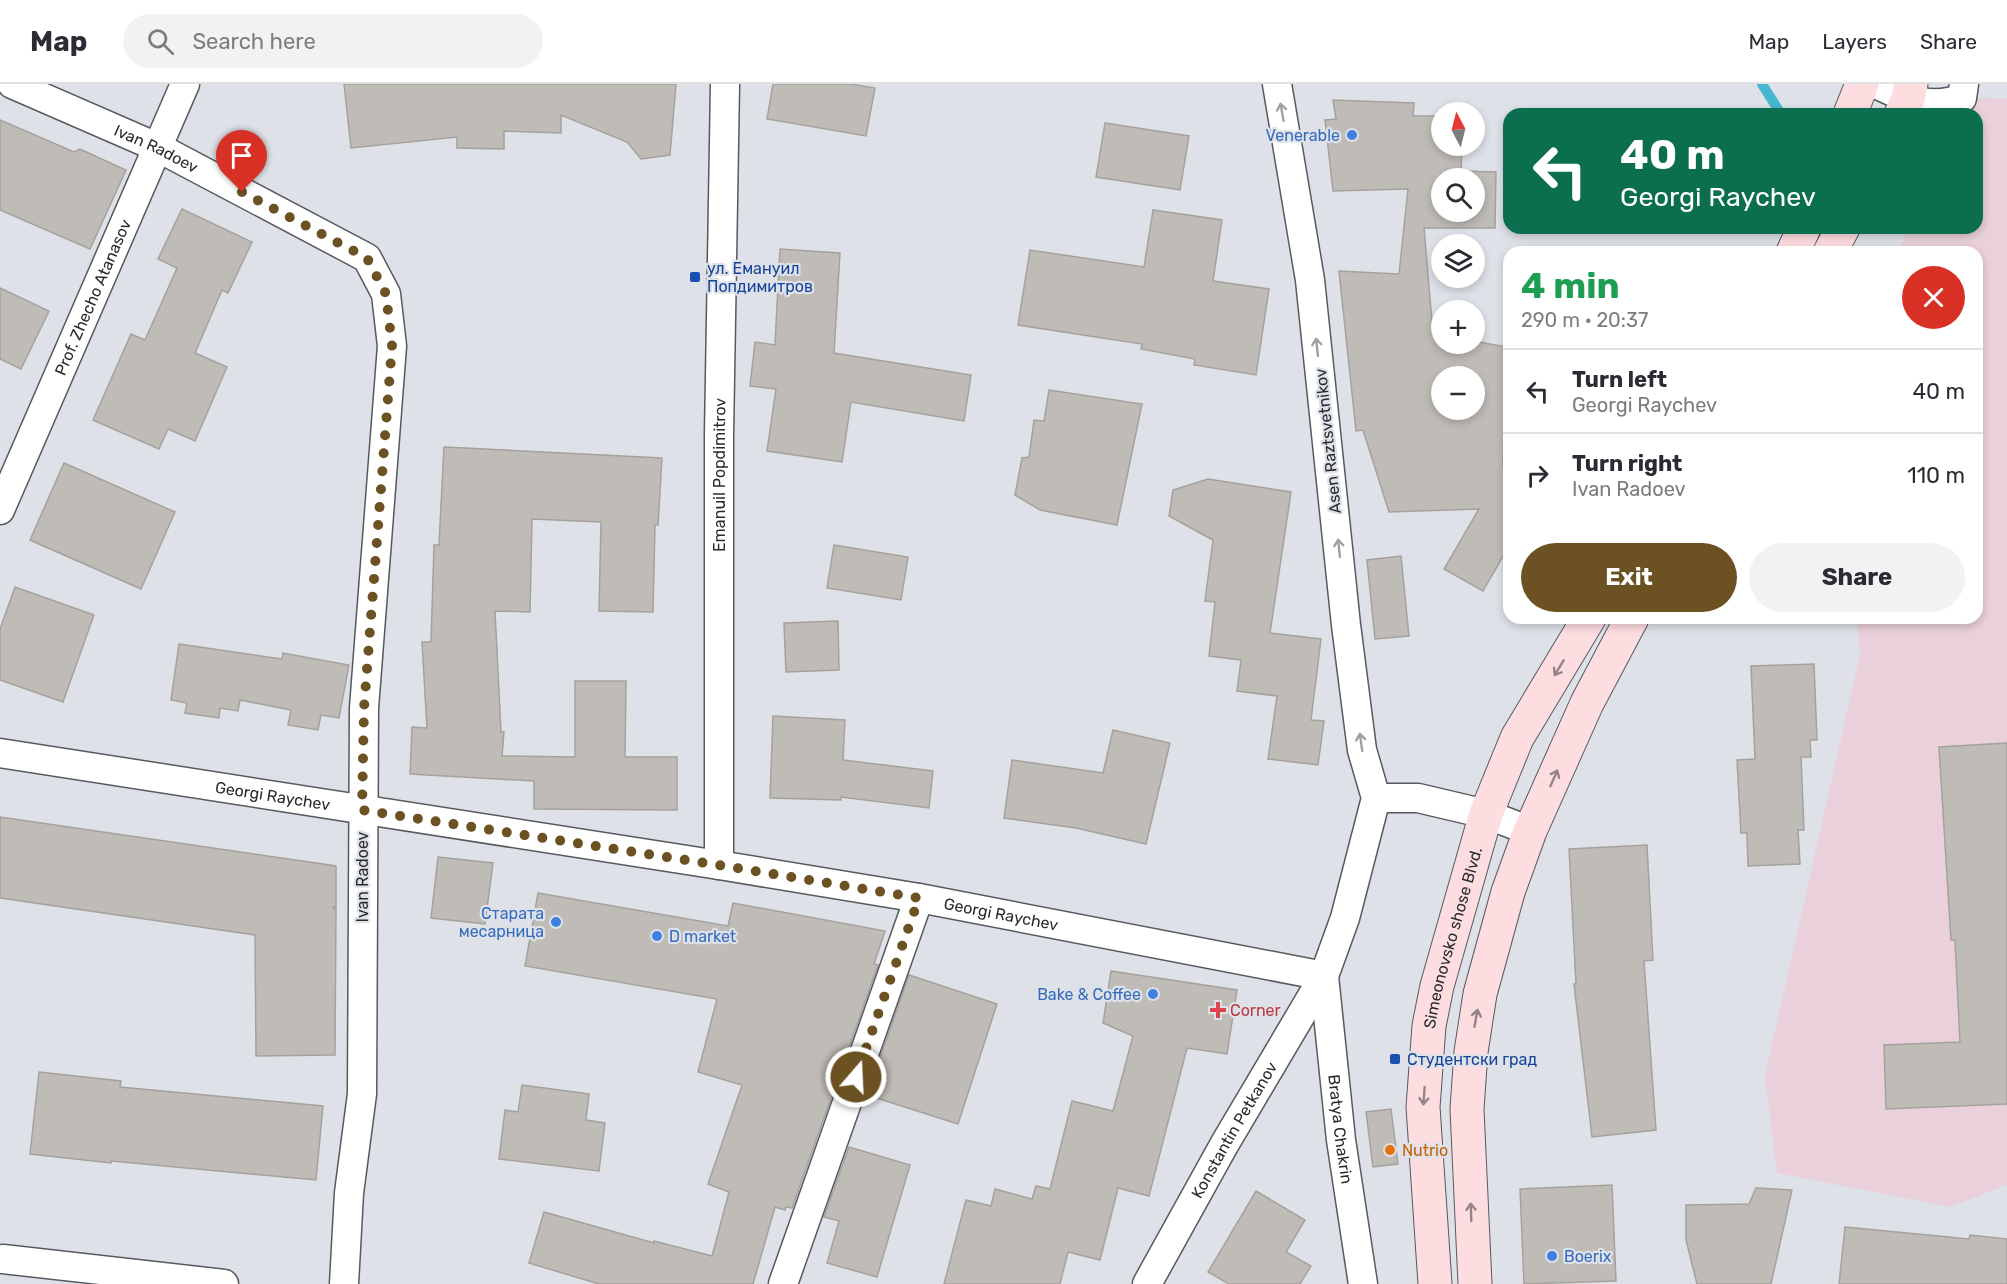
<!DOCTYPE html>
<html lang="en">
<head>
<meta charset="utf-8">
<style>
  :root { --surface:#fff; --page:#f2f2f3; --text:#2b2b33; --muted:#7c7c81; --line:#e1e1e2; --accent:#6c5223 }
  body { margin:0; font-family:Rubik,sans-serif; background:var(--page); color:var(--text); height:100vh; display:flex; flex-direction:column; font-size:22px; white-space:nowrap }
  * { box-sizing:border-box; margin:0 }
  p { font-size:20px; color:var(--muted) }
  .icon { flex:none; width:33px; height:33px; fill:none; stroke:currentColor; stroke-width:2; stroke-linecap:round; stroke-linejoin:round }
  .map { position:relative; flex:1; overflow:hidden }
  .sheet { position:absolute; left:1503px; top:162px; width:480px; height:378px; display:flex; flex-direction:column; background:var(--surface); border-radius:18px; box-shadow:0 3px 9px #0003 }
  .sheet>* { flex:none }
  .guide { position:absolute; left:1503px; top:24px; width:480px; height:126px; border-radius:18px; box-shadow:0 3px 9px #0003; background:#0b6e4f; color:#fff; overflow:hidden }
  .needle { width:39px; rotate:353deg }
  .tools { position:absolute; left:1431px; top:18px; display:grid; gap:12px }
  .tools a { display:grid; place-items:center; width:54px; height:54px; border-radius:50%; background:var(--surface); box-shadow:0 3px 9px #0003; font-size:30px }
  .pin { position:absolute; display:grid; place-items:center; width:51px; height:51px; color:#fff; margin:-62px -26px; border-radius:50% 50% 50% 0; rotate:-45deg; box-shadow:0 0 6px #0007 }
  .pin .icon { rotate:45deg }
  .me { position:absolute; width:66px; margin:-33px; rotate:19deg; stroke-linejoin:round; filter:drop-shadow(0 0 4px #0008) }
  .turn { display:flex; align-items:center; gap:21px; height:126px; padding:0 18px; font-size:27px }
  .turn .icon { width:78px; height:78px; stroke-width:2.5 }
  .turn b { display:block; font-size:42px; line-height:51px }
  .round { display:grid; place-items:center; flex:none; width:63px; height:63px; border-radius:32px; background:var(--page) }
  .summary { display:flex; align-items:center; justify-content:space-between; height:102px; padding:0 18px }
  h1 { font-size:36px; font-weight:700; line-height:45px; color:#1e9e55 }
  .action { display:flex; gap:12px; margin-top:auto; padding:12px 18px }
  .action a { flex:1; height:69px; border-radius:36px; background:var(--accent); color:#fff; font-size:24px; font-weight:700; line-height:69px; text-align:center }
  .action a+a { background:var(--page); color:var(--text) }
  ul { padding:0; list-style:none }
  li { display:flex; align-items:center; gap:18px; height:84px; padding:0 18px; border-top:2px solid var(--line) }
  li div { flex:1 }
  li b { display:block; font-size:22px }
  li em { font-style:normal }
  header { display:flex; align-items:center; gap:36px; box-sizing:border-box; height:84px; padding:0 30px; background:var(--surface); border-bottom:2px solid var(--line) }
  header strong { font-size:28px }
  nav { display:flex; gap:33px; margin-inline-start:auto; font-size:21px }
  .search { width:420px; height:54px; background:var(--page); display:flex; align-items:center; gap:15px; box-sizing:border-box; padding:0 21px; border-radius:33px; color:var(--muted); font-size:22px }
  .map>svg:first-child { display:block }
</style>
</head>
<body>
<header>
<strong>Map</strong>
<div class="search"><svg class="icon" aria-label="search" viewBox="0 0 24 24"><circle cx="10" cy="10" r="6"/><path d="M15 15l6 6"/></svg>Search here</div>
<nav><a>Map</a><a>Layers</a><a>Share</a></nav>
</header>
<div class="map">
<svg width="2007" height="1200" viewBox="0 0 2007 1200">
  <rect width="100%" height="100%" fill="#dee2e8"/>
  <polygon fill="#e9d0da" points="1968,13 2007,15 2007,1101 1950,1123 1777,1089 1765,992 1860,570 1857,534 1977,534 1977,168 1898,168 1909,144 1977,144 1977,30 1961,30"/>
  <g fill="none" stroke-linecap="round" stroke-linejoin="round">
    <polyline stroke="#47b7d1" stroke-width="10" points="1762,0 1781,30"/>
  </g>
  <g fill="#bfbbb6" stroke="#a5a19c" stroke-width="1.5" fill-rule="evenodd">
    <polygon points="344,0 676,0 670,71 641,75 627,58 561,31 561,49 504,47 504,65 457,64 457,53 351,64"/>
    <polygon points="773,0 851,0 875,4 866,52 767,35"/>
    <path d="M1333,16L1414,19L1413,32H1442V62H1462L1461,87L1496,88L1495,144H1424L1433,249L1442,250V260H1474V257L1506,263L1503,381L1509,374V462L1483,507L1444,485L1479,425L1389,428L1363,346L1356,347L1339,187L1399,190L1408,105L1333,107L1325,36L1336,35ZM1442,94H1474V128H1442ZM1442,292H1474V326H1442Z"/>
    <polygon points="0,36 74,68 80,65 126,86 90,165 0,126"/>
    <polygon points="1105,39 1189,52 1180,106 1096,93"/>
    <polygon points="182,125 252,158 228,209 222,206 195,269 227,283 195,357 168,345 159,365 93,336 131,250 145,256 177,184 158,175"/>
    <polygon points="1153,126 1222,136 1213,197 1269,205 1256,291 1194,281 1195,275 1141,265 1142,260 1018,241 1030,166 1144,183"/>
    <polygon points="780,165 840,169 834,269 971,291 964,337 851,318 842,378 767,367 776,305 750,302 755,258 775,261"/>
    <polygon points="0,204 49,227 21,285 0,275"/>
    <polygon points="1049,306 1142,320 1117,441 1040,426 1015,411 1022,374 1029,373 1034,336 1044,337"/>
    <polygon points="444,363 662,374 658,441 655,441 653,528 599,527 601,438 532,435 530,528 495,527 501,648 504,648 502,672 575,673 575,597 626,597 625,673 677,673 677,726 534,725 534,697 410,690 412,643 427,644 422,558 431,558 434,461 439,461"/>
    <polygon points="64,379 175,428 141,505 30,456"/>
    <polygon points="1208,395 1291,408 1270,549 1321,555 1311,636 1324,637 1318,681 1268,675 1277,612 1237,607 1241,576 1209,572 1215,518 1205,517 1213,456 1169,432 1173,406"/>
    <polygon points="834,461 908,473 901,516 827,504"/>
    <polygon points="1401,472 1409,552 1375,555 1367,476"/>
    <polygon points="15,503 94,531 63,618 0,596 0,545"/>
    <polygon points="838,537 839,586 786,588 784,539"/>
    <polygon points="179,560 282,575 283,569 349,581 339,634 321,631 318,646 288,641 291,626 240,616 238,627 220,624 219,634 185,629 187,619 171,616"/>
    <polygon points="1814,580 1817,656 1810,656 1811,673 1801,673 1804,746 1798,746 1800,780 1748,782 1747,749 1741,749 1737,676 1755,675 1751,582"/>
    <polygon points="773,632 845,636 843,676 933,687 929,724 841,713 841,716 770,714"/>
    <polygon points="1113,646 1170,659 1146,760 1076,744 1004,734 1012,676 1103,689"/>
    <polygon points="2007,659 2007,1020 1886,1025 1884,961 1960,958 1955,856 1951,856 1939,663"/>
    <polygon points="0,733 336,782 336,823 332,823 336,825 335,971 256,972 255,851 0,814"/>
    <polygon points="1647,761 1653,876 1644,877 1656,1046 1592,1053 1574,900 1576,900 1569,765"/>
    <polygon points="438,773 493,779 485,840 431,834"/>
    <polygon points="538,809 728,842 733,819 885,847 874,880 878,881 792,1124 786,1123 785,1126 775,1123 753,1200 599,1200 529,1179 544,1128 654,1159 654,1157 712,1172 729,1108 708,1100 742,1001 698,988 717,915 525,882"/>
    <polygon points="1111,887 1237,906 1227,970 1187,964 1149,1112 1118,1104 1100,1176 1068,1168 1060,1200 944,1200 966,1116 991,1122 995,1105 1032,1115 1036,1102 1050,1105 1072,1017 1113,1027 1133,952 1103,939"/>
    <polygon points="909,891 997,920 958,1040 867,1011"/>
    <polygon points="39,988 121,997 120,1003 323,1022 316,1096 111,1077 111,1079 30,1070"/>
    <polygon points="522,1001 589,1010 586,1036 605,1039 599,1087 499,1075 505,1026 518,1028"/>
    <polygon points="1391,1025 1398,1080 1373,1083 1366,1028"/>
    <polygon points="849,1063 910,1081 877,1193 827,1179 839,1137 824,1133"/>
    <polygon points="1612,1101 1616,1197 1524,1200 1520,1105"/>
    <polygon points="1756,1104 1792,1106 1771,1200 1697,1200 1686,1156 1686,1121 1749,1120"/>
    <polygon points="1256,1107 1305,1136 1286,1168 1311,1182 1300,1200 1229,1200 1208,1188"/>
    <polygon points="1845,1143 1969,1155 1970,1151 2007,1155 2007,1200 1839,1200"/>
  </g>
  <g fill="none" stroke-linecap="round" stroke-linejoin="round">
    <defs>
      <g id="minor">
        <path id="s1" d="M12,0L159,64L367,174L386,210L392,262L364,624L362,1010L349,1109L344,1200"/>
        <path d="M1876,0C1906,14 1929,27 1962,14L1964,0"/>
        <path id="s2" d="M0,426L185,0"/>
        <path id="s3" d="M0,669L719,781L919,814L1324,892"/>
        <polyline points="1376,714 1418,714 1486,730 1530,747"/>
        <path id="s4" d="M719,781V351L725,0"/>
        <path id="s5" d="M1324,892L1341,1056L1363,1200"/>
        <polyline points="3,1175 224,1200"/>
        <polyline points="783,1200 919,814"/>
        <path id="s6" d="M1147,1200L1224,1061L1324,892L1345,834L1376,714L1362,666L1346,541L1310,196L1277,0"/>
      </g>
      <g id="secondary">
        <polyline points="1850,30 1862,0"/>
        <polyline points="1901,30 1908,15 1911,0"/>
        <polyline points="1793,168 1804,144"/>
        <polyline points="1830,168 1843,144"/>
        <path id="s7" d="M1435,1200L1423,1023L1429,942L1437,902L1486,730L1517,654L1589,534"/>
        <polyline points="1475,1200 1467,1025 1471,968 1480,910 1508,808 1530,747 1587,619 1632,534"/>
      </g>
    </defs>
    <use href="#minor" stroke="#565a5f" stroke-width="31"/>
    <use href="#secondary" stroke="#565a5f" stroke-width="35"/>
    <use href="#minor" stroke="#fff" stroke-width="28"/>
    <use href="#secondary" stroke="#fedde1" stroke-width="33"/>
  </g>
  <defs><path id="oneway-shaft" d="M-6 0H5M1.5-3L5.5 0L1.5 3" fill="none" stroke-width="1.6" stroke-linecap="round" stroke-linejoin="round" transform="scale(1.5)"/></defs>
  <g stroke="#9fa0a0">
    <use href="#oneway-shaft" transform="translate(1282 28) rotate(-100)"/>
    <use href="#oneway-shaft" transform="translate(1317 263) rotate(-96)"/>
    <use href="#oneway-shaft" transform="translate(1339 464) rotate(-96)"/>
    <use href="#oneway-shaft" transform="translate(1361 658) rotate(-98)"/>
  </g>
  <g stroke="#948487">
    <use href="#oneway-shaft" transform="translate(1559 584) rotate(121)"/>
    <use href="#oneway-shaft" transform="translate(1554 694) rotate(-66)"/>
    <use href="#oneway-shaft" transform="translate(1476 934) rotate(-80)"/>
    <use href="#oneway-shaft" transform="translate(1424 1012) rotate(94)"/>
    <use href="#oneway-shaft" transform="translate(1471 1128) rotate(-92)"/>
  </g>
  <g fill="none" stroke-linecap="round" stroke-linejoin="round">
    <polyline stroke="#6c5223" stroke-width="10" stroke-dasharray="0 18" points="242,108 367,174 386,210 392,262 364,624 362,726 718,781 919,814 856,993"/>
  </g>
  <g fill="#3f7fe0" stroke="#dee2e8" stroke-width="2">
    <circle cx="1352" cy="51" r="6"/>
    <circle cx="556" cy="838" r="6"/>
    <circle cx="657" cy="852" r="6"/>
    <circle cx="1153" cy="910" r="6"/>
    <circle cx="1552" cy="1172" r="6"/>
  </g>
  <g fill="#1a4fb4" stroke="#dee2e8" stroke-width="2">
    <rect x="689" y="187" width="12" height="12" rx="3"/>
    <rect x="1389" y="969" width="12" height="12" rx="3"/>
  </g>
  <path fill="#e0444e" stroke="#dee2e8" stroke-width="2" d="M1215 917h6v6h6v6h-6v6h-6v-6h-6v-6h6z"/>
  <circle fill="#e8710a" stroke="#dee2e8" stroke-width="2" cx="1390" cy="1066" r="6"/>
  <g text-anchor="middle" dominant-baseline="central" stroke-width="4.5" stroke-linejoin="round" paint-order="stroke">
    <g font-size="16" fill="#366cbe" stroke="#dee2e8" text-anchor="end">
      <text x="1340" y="51">Venerable</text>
      <text x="544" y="829">Старата<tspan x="544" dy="18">месарница</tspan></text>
      <text x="669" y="852" text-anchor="start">D market</text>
      <text x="1141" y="910">Bake &amp; Coffee</text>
      <text x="1564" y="1172" text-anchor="start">Boerix</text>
    </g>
    <g font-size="16" fill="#292b2d" stroke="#dee2e8">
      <text stroke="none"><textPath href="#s1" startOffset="158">Ivan Radoev</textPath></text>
      <text stroke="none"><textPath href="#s2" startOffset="232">Prof. Zhecho Atanasov</textPath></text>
      <text transform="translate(1328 357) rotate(-96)">Asen Raztsvetnikov</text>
      <text stroke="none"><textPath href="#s4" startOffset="390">Emanuil Popdimitrov</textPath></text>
      <text stroke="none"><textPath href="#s3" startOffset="276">Georgi Raychev</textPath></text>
      <text transform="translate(362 793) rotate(-90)">Ivan Radoev</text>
      <text stroke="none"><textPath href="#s3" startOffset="1014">Georgi Raychev</textPath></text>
      <text stroke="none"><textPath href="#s7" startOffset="350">Simeonovsko shose Blvd.</textPath></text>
      <text stroke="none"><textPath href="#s6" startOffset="177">Konstantin Petkanov</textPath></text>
      <text stroke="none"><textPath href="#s5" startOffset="154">Bratya Chakrin</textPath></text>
    </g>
    <g font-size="16" fill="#164399" stroke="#dee2e8" text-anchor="start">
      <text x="707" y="184">ул. Емануил<tspan x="707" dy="18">Попдимитров</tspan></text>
      <text x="1407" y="975">Студентски град</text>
    </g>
    <g font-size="16" fill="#be3a42" stroke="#dee2e8" text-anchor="start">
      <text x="1230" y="926">Corner</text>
    </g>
    <g font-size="16" fill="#c56008" stroke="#dee2e8" text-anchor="start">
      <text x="1402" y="1066">Nutrio</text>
    </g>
  </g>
</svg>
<div class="tools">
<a><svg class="needle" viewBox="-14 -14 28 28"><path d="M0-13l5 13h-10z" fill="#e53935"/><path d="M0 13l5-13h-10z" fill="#7c7c81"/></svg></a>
<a><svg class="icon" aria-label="search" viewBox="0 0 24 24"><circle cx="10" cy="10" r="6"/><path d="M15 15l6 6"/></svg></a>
<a><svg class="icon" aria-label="layers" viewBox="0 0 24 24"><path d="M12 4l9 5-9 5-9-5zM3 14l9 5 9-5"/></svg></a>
<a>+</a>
<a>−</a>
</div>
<div class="pin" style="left:242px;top:108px;background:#d93025"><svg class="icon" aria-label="arrive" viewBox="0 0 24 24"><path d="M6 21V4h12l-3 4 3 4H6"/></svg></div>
<svg class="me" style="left:856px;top:993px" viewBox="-20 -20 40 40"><circle r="17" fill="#6c5223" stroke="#fff" stroke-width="3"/><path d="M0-11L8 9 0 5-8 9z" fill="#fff"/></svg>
<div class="guide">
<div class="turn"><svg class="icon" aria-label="left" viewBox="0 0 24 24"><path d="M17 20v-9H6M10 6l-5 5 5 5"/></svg><div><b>40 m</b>Georgi Raychev</div></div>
</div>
<section class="sheet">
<div class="summary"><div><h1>4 min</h1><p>290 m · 20:37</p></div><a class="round" style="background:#d93025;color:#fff"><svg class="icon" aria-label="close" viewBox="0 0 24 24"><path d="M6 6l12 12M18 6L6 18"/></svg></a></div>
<ul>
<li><svg class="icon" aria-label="left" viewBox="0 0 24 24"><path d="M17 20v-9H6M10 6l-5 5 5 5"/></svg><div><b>Turn left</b><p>Georgi Raychev</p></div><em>40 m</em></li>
<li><svg class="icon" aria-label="right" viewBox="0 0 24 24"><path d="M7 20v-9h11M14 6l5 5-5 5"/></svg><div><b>Turn right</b><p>Ivan Radoev</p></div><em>110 m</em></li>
</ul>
<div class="action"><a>Exit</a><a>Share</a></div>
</section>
</div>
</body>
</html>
